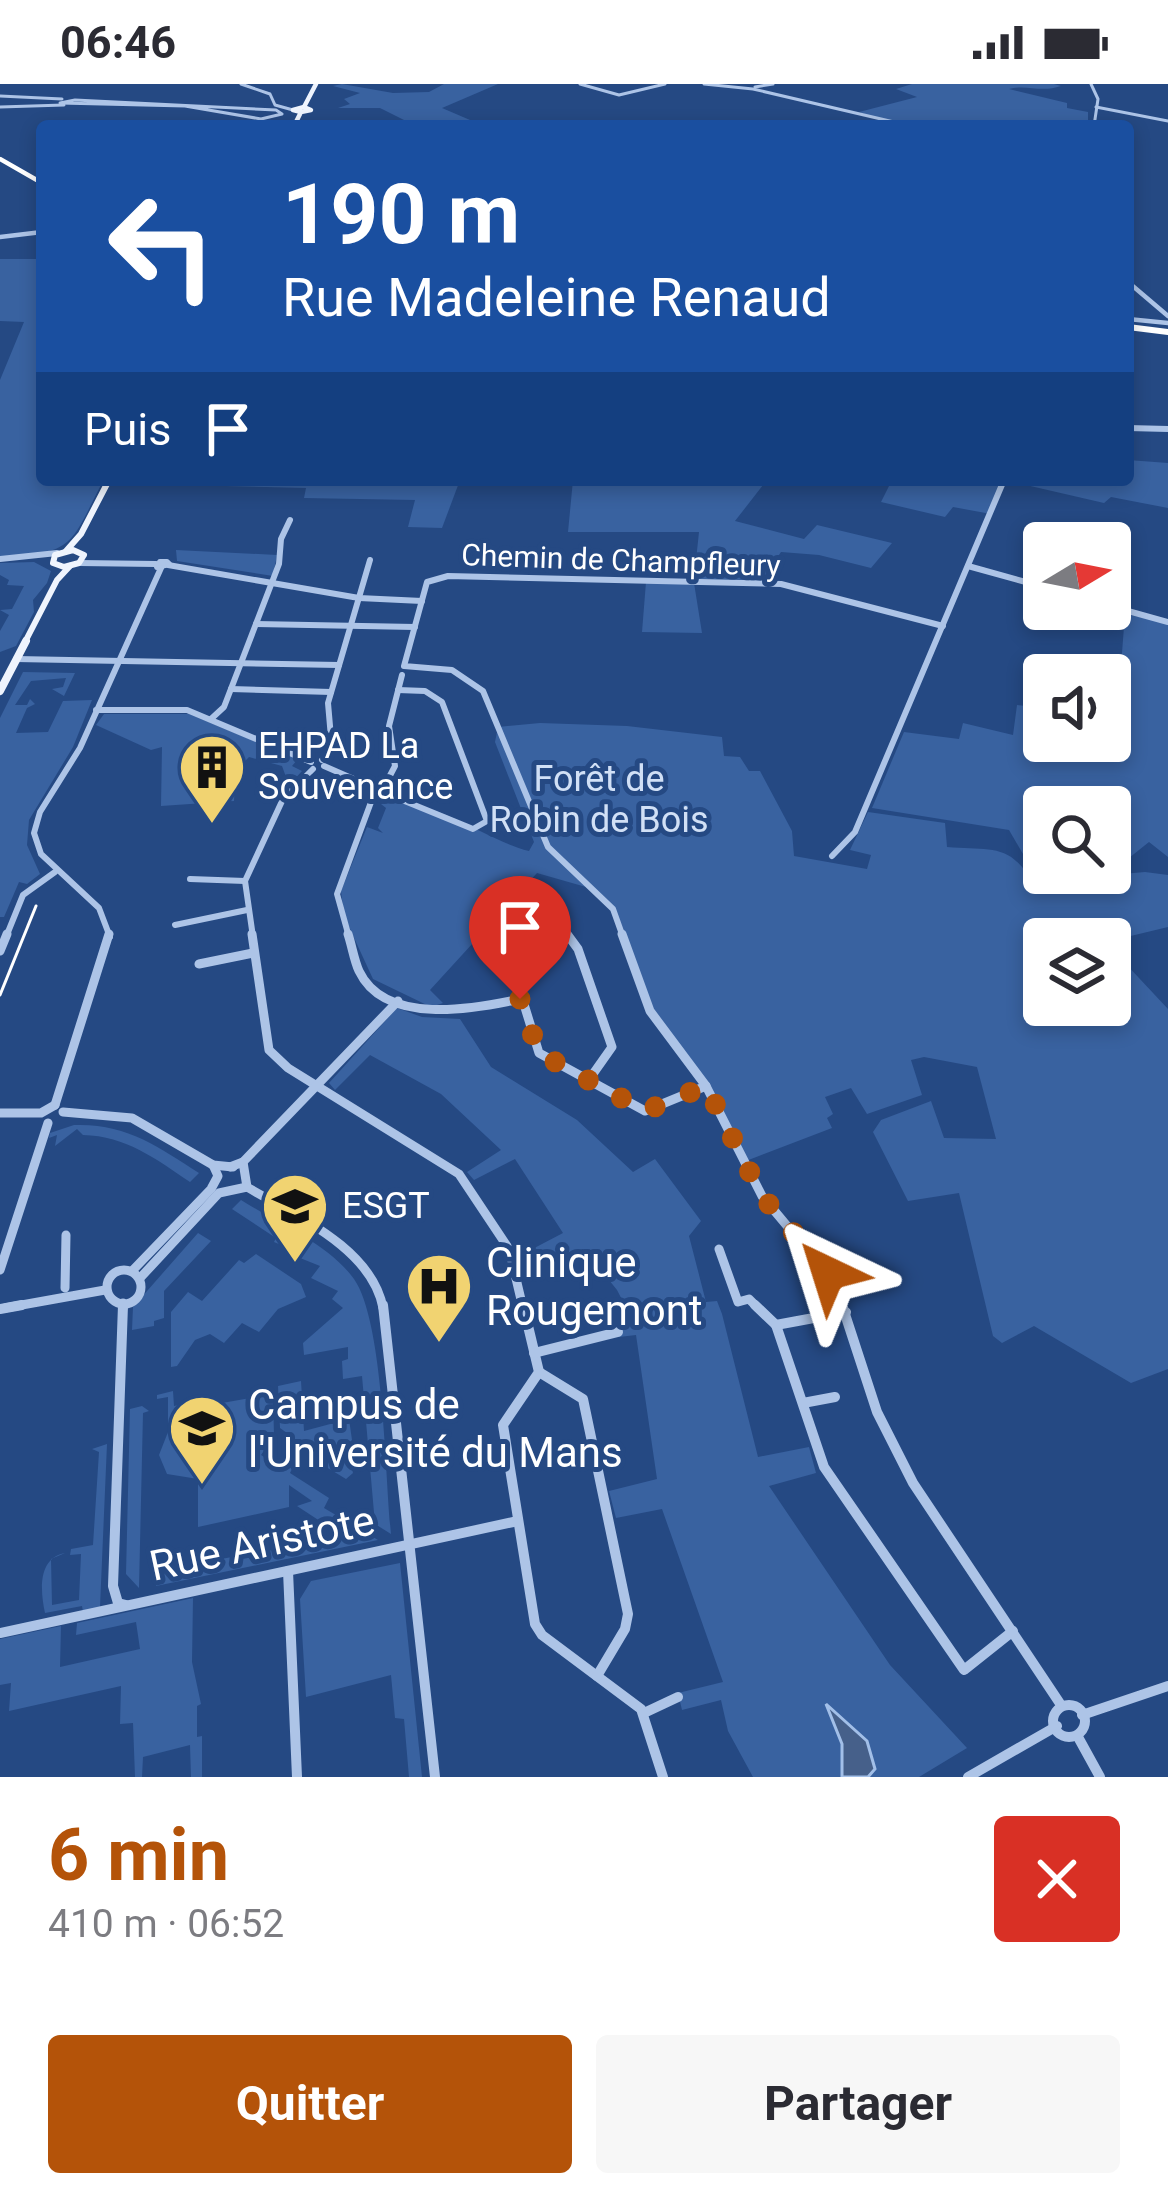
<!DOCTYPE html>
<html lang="fr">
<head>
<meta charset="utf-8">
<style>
  :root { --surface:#fff; --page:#f7f7f7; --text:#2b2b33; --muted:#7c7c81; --accent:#b45309 }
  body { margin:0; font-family:Roboto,sans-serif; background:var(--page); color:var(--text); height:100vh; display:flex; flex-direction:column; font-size:45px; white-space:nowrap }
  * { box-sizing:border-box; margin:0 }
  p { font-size:39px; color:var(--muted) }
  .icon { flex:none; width:66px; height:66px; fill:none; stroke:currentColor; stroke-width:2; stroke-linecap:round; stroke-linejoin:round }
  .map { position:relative; height:1693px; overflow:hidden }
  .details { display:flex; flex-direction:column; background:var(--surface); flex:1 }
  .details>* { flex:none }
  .guide { position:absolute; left:36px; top:36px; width:1098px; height:366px; border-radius:12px; box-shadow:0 6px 18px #0003; background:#1a4fa0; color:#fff; overflow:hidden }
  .needle { width:78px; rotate:80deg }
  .fabs { position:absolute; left:1023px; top:438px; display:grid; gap:24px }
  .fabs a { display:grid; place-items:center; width:108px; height:108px; border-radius:12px; background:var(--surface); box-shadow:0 6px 18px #0003; font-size:60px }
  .pin { position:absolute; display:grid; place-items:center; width:102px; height:102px; color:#fff; margin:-123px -51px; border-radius:50% 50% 50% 0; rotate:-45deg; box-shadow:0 0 12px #0007 }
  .pin .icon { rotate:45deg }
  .me { position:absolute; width:132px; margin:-66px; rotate:319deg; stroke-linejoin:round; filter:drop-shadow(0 0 9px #0008) }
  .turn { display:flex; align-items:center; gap:42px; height:252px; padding:0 48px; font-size:54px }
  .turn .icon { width:156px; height:156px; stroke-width:2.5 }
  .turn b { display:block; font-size:84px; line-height:102px }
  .then { display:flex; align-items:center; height:114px; padding:0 48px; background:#0003; gap:24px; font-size:45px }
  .round { display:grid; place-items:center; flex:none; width:126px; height:126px; border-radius:12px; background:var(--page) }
  .summary { display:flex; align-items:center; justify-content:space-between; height:204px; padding:0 48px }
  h1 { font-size:72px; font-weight:700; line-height:90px; color:var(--accent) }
  .cta { display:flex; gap:24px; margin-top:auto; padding:24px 48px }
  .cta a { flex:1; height:138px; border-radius:12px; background:var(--accent); color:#fff; font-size:48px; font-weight:700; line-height:138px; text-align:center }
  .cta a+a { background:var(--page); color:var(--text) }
  .status { display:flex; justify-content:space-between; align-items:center; height:84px; padding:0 60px; background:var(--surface); direction:ltr }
  .status svg { height:33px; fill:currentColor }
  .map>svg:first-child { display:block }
</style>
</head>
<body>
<div class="status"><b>06:46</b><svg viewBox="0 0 49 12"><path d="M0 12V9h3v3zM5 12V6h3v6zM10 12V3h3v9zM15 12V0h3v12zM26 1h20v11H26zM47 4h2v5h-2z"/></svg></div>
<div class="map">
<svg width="1168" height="1693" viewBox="0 0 1168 1693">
  <rect width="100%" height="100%" fill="#254983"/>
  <g fill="#3962a0">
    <polygon points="342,0 393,9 429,8 444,0 498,0 442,24 484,42 395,42 392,40 404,36 380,24 338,24 350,20 344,15 360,9 333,2"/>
    <path d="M912,0H1054L1061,2C1041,9 1026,0 1009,5L1067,19V24L1088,28V37L1077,42H875L887,38L859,28L917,13L896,5Z"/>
    <path d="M0,175H42V396H460L442,444L408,443L415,416L304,414L306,404L102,399C69,463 75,468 0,474V296L24,238L0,237Z"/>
    <polygon points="1128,376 1168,379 1168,424 1111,413 1104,419 1026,401 1028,396 1128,396"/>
    <polygon points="573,396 767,396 735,437 804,455 817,441 892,459 871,484 819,471 781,468 762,496 694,495 699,448 568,448"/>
    <polygon points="892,396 1005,396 991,430 953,423 945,433 881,418"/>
    <polygon points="176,466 277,471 273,492 177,477"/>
    <polygon points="34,478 51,487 47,499 33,516 34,528 16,562 0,568 0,547 9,531 0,526 12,525 24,502 7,501 9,496 0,491 0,479"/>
    <polygon points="646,498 694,499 702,549 642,548"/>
    <polygon points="1125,530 1168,539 1168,773 1149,758 1129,774 1110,776 1110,723 1044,723 1044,781 1030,782 1009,746 872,724 904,648 959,655 963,639 1013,651 1017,621 1044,624 1044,657 1110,657 1110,633 1117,633"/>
    <polygon points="23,588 75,589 64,612 52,605 63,603 66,594 31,597 15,621 27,621 30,615 35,620 27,624 16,649 48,648 63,617 92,616 73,663 29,736 27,761 40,790 27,800 19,798 4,833 0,833 0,634"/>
    <polygon points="104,630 189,630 298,675 292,682 302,687 280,711 269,713 286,693 282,682 249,673 236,686 239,669 219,665 199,681 218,688 216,693 196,694 190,708 199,708 198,715 221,714 235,696 234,717 161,722 162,663 151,666 96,641"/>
    <path d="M540,639L627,642L722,653L724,672L740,673L749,687H760L792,747L794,772L867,785L871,771L850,766L868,728L945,739L947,763C989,767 1010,758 1032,798L1145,788L1168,791V843L1110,857L1044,855V921H1110V863L1168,925V1285L1131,1299L1034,1242L1002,1259L993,1252L959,1109L908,1117L873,1048L881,1036L931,1017L944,1054L996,1055L977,983L924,973L911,976L922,1011L867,1030L851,1004L825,1013L833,1030L827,1034L832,1044L746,1077L721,1028L655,935L613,825L586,803L537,789L430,906L443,919L431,923L373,895L344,832L341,807L367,743L383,749L378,744L386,724L381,720C429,710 482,755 529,767L534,758L495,658L498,643Z"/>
    <polygon points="397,924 422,933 460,935 491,983 577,1036 633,1088 655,1075 701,1137 689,1152 706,1218 717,1217 722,1230 758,1373 809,1363 816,1389 769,1402 890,1581 967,1664 919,1693 753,1693 728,1647 721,1616 682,1626 678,1609 723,1598 662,1425 616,1434 609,1407 657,1395 636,1251 619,1253 616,1238 631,1233 617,1206 585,1166 525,1187 521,1171 563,1149 515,1075 474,1096 467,1088 501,1066 441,1010 370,971 335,1006 329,999"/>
    <path d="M74,1041C126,1039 157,1062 199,1089L190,1098C156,1075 126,1052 83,1051L77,1045L55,1062L57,1051L49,1054L50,1049Z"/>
    <path d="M241,1116C276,1138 329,1160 354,1195C384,1238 385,1392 391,1450L375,1440L362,1292L343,1295L342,1277L348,1275V1263L304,1271L303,1259L343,1224L332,1215L338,1207L311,1194L320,1182L295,1172L298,1168L274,1158L276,1154L232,1125Z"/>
    <polygon points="198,1149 211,1157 164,1207 164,1234 154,1237 154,1242 132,1246 133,1223"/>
    <polygon points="256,1170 301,1200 306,1213 278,1225 259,1248 242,1239 224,1259 210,1250 195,1256 177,1282 171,1283 171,1228 188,1208 202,1217 239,1176 244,1179"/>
    <polygon points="301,1297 304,1347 349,1335 352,1356 347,1364 353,1389 346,1395 303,1369 297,1377 294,1375 299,1367 283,1357 287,1349 280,1344 278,1302"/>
    <polygon points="173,1307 174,1322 204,1316 205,1322 273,1310 274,1352 261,1371 285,1386 294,1381 290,1389 329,1414 324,1424 378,1456 156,1502 156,1486 332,1456 329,1443 297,1422 312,1417 289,1401 289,1423 198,1443 198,1395 167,1390 159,1371 168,1348 168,1313 157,1315 157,1311"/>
    <polygon points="142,1322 149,1327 143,1329 139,1504 126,1490 130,1325"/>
    <path d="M107,1360L100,1523L83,1528L82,1522L45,1529C40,1506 38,1474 65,1469L51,1475L52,1521L79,1516L81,1470L70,1471L71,1465L93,1461L99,1368L92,1365Z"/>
    <polygon points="400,1479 422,1693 409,1693 404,1635 395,1634 391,1591 306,1613 300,1515 311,1497"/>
    <polygon points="193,1514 192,1578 201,1620 197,1622 197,1653 202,1652 202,1693 191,1693 190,1661 143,1673 142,1693 135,1693 133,1639 120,1640 121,1602 9,1627 11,1599 0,1601 0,1555 61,1542 60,1583 140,1565 136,1538 76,1551 77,1539"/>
  </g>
  <polygon fill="#46608a" stroke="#a2bfe8" stroke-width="3" points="826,1620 867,1657 875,1685 868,1693 842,1693 842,1660"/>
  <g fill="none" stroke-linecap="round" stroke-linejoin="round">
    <g stroke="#adc4e7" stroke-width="3">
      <polyline points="241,0 270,10 275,21 293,26"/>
      <polyline points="580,0 619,11 665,0"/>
      <polyline points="704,0 753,5 911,42"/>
      <polyline points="1091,0 1098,15 1094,42"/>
      <polyline points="755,3 773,0"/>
      <polyline points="0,12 62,15"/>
      <polygon points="75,16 276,26 282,30 261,35 185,22 60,19"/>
      <polyline points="0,23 64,21"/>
      <polyline points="1096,23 1168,37"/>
      <polyline points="1128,69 1128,80"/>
    </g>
    <g stroke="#adc4e7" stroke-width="4.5">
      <polyline points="0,153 42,148"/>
      <polyline points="1128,198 1168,232"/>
      <polyline points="1128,235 1168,239"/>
    </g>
    <g stroke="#adc4e7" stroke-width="6">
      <polyline points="1128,344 1168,345"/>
      <polyline points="0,475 57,469"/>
      <polygon points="160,478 167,478 169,480 157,483"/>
      <polyline points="79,479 156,480"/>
      <polyline points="168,481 359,514 422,517"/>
      <polyline points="968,482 1044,503"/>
      <polyline points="1110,522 1168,538"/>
      <polyline points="256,540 415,543"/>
      <polyline points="16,575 339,581"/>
      <polyline points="231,605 331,608"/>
      <polyline points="96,626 187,626 311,678"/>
      <polyline points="211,635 224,623 279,480 281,455 290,436"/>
      <polyline points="322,676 332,665 328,619 370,476"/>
      <polyline points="324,682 372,703"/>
      <polyline points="385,701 395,682 389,642 402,591"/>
      <polyline points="385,709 473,745 487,737 442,618 425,607 398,606"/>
      <polyline points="832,772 855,748 1004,396"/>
      <polyline points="190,795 245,797"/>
      <polyline points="175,841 247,826"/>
      <polyline points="6,853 23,811 55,788"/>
      <polyline points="110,853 99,824 41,770 34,749 40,728 80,664 161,484"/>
      <polyline points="253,853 245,797 283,715 313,685"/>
      <polyline points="349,853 337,810 374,710"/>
      <polyline points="534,853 548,837 558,838 569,853"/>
      <polyline points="623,853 613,825 548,763 483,607 452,586 404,582 427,498 448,492 781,500 943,542"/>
    </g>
    <g stroke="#adc4e7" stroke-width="9">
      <polyline points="252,850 269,966 288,984 459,1090 509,1165 523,1224"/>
      <path d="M348,850C352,862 354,876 359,887C385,942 474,925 520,915"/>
      <polyline points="537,850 511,878 539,969 645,1027 706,1002"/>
      <polyline points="567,850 578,865 612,963 588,997"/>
      <polyline points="622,850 650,927 706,1002 762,1112 834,1198 843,1224"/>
      <polyline points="0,867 7,850"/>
      <polyline points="199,880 253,869"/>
      <polyline points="55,1021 109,850"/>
      <polyline points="63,1028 132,1034 213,1081 233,1083"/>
      <polyline points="0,1029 41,1029 55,1021"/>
      <path d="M243,1078L247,1103C294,1131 372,1164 383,1224"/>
      <polyline points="230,1083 243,1078 398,917"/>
      <polyline points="719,1165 738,1218 749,1215 758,1224"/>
      <circle cx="124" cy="1203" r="17"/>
      <polyline points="0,1186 48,1039"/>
      <polyline points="132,1187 211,1105 218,1092 213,1081"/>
      <polyline points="141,1193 219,1109 247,1103"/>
      <polyline points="65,1204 66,1151"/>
      <polyline points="5,1224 105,1206"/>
      <polyline points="123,1224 123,1219"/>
    </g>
    <g stroke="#adc4e7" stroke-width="10">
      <polyline points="123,1221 113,1502 118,1519 126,1521"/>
      <polyline points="383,1221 435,1693"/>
      <polyline points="523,1221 539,1288 503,1341 535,1540 542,1551 641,1625 663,1693"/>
      <polyline points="755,1221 776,1241"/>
      <polyline points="842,1221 877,1328 913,1399 1061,1621"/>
      <polyline points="0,1225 22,1221"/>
      <polyline points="846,1228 776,1241 824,1383 964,1586 1013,1547"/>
      <polyline points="534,1269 618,1248"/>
      <polyline points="539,1288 583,1315 628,1530 625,1545 597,1592"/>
      <polyline points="803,1319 835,1313"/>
      <polyline points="288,1487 297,1693"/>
      <polyline points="0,1549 518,1437"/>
      <circle cx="1069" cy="1637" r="16"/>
      <polyline points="644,1629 678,1613"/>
      <polyline points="1082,1631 1168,1602"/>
      <polyline points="1078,1653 1100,1693"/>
      <polyline points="968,1693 1057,1642"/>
    </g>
    <g stroke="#eff4fd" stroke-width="4.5">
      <polyline points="301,28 293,26 304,23 316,0"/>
      <polyline points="294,42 301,28 311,26 304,23"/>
    </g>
    <g stroke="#eff4fd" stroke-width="6">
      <polygon points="73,466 84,471 79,479 64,483 53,479 55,471"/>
      <polyline points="66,467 81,450 109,396"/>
      <polyline points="24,560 57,496 70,482"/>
    </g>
    <polyline stroke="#eff4fd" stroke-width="8" points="0,607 26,557"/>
    <polyline stroke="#fff" stroke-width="4.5" points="0,75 42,99"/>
    <polyline stroke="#fff" stroke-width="6" points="1128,243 1168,248"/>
    <polyline stroke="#fff" stroke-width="3" points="0,911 36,822"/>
  </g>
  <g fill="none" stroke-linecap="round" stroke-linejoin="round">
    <polyline stroke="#b45309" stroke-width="21" stroke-dasharray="0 37.8" points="520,915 539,969 645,1027 706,1002 762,1112 828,1189"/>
  </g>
  <defs>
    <symbol id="building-pin" viewBox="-11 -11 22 30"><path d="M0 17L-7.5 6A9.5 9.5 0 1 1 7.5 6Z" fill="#f1d371" stroke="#254983"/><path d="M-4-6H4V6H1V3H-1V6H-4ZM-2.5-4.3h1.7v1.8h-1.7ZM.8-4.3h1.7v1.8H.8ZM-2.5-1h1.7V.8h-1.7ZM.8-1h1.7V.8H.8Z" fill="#111"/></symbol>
    <symbol id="university-pin" viewBox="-11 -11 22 30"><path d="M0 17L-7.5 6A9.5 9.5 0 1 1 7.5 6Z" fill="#f1d371" stroke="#254983"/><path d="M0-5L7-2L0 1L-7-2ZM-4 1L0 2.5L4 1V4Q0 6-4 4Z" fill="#111"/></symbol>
    <symbol id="hospital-pin" viewBox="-11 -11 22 30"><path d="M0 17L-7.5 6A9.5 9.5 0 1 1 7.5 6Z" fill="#f1d371" stroke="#254983"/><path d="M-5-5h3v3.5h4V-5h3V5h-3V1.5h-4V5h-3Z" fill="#111"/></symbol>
  </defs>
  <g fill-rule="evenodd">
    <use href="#building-pin" x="174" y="645" width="76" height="104"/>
    <use href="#university-pin" x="257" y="1084" width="76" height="104"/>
    <use href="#hospital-pin" x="401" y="1164" width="76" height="104"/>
    <use href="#university-pin" x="164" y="1306" width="76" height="104"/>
  </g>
  <g text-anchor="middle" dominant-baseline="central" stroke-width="10" stroke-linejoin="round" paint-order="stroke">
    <g font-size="30" fill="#fff" stroke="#254983">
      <text transform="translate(621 476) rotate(2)">Chemin de Champfleury</text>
    </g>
    <g font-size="36" fill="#fff" stroke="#254983" text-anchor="start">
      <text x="258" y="662">EHPAD La<tspan x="258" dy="41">Souvenance</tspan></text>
      <text x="342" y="1122">ESGT</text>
    </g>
    <g font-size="36" fill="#d1e0f6" stroke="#254983">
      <text x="599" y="695">Forêt de<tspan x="599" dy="41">Robin de Bois</tspan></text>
    </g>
    <g font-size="42" fill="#fff" stroke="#254983" text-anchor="start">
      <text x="486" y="1178">Clinique<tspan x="486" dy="48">Rougemont</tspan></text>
      <text x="248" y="1320">Campus de<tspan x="248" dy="48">l'Université du Mans</tspan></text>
    </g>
    <g font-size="42" fill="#fff" stroke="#254983">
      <text transform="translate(262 1459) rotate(-12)">Rue Aristote</text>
    </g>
  </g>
</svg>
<div class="fabs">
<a><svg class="needle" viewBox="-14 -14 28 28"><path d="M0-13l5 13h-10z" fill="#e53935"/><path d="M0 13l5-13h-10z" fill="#7c7c81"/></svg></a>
<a><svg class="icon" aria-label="sound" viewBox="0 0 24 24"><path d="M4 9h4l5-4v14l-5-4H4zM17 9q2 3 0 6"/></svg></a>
<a><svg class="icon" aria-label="search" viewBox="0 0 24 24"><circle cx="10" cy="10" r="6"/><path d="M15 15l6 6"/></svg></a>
<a><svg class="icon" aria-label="layers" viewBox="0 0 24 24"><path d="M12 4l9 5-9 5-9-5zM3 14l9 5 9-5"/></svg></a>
</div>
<div class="pin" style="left:520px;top:915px;background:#d93025"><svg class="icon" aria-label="arrive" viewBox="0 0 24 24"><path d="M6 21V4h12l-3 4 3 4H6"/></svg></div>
<svg class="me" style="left:828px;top:1189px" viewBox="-20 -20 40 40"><path d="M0-17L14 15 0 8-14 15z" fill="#b45309" stroke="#fff" stroke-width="4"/></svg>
<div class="guide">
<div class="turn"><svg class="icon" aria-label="left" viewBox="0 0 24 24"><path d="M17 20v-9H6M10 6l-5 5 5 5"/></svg><div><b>190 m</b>Rue Madeleine Renaud</div></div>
<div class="then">Puis<svg class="icon" aria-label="arrive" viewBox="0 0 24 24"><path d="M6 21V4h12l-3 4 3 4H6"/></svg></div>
</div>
</div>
<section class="details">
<div class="summary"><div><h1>6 min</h1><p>410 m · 06:52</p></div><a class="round" style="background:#d93025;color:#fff"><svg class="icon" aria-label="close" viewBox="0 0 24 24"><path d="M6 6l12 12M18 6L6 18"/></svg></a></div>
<div class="cta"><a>Quitter</a><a>Partager</a></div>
</section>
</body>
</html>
